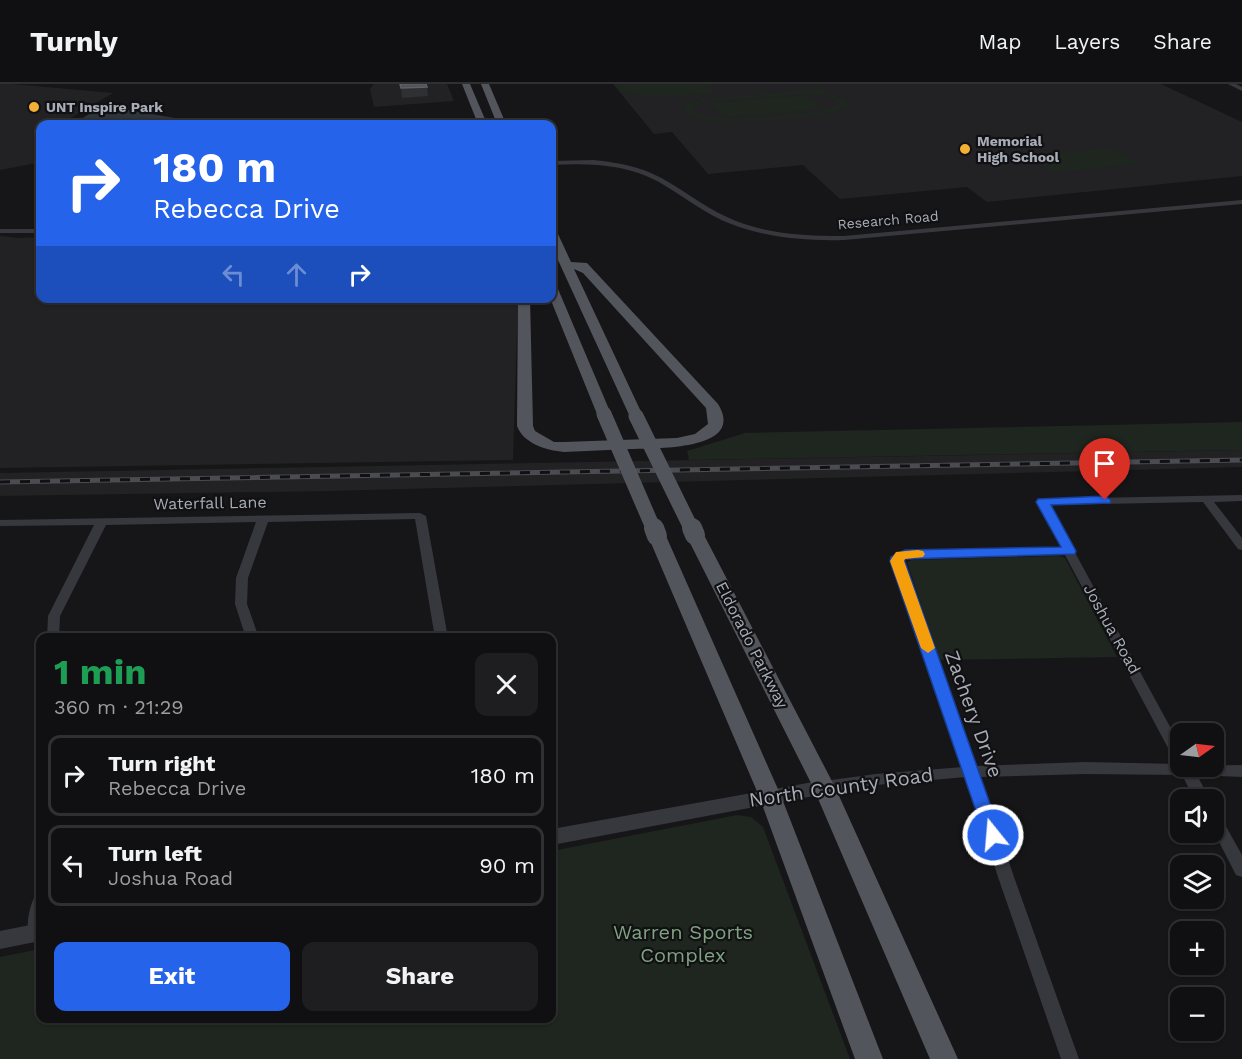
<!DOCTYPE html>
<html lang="en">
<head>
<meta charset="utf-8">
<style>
  :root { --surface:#101012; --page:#1e1e20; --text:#f1f3f6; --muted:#9c9d9f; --line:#303032; --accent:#2563eb }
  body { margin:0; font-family:"Work Sans",sans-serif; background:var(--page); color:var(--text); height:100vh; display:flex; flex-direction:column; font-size:22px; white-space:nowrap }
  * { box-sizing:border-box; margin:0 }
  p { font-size:20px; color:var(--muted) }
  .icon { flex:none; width:33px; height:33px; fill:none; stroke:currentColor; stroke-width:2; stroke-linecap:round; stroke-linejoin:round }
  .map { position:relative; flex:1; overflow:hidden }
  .drawer { position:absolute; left:36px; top:549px; width:520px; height:390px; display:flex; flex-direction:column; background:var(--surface); border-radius:12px; box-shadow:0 2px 4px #0004,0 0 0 2px var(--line) }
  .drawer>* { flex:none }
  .guide { position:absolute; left:36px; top:36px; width:520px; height:183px; border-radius:12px; box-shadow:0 2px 4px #0004,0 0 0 2px var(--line); background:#2563eb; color:#fff; overflow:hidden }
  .needle { width:39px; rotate:76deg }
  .buttons { position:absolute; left:1170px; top:639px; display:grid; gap:12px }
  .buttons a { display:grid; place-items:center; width:54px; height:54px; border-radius:12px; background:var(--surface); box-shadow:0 2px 4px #0004,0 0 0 2px var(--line); font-size:30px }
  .pin { position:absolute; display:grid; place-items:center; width:51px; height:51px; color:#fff; margin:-62px -26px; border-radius:50% 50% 50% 0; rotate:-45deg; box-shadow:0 0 6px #0007 }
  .pin .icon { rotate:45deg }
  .me { position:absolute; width:66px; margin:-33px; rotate:343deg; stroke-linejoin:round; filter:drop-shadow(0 0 4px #0008) }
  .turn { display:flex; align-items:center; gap:21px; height:126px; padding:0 18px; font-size:27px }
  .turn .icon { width:78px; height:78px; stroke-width:2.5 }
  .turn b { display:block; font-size:42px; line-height:51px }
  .lanes { display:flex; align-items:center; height:57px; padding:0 18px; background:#0003; justify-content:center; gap:30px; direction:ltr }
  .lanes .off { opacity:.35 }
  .round { display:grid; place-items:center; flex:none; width:63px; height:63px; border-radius:12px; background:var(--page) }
  .summary { display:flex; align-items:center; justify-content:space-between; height:102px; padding:0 18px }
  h1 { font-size:36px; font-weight:700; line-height:45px; color:#1e9e55 }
  .action { display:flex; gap:12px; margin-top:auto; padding:12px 18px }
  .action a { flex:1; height:69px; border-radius:12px; background:var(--accent); color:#fff; font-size:24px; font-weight:700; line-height:69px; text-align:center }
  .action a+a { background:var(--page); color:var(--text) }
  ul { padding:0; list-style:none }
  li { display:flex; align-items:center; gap:18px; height:81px; margin:0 12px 9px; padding:0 6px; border:3px solid var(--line); border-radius:12px }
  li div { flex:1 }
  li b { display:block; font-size:22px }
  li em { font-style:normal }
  header { display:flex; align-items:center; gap:36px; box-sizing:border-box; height:84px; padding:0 30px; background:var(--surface); border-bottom:2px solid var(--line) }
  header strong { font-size:28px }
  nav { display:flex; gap:33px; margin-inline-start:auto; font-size:21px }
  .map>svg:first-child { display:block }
</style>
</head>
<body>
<header>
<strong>Turnly</strong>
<nav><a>Map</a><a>Layers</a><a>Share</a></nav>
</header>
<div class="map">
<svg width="1242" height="975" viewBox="0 0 1242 975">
  <rect width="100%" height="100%" fill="#161618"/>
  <g fill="#222225">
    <polygon points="0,0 12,0 113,9 60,40 40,40 40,67 37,79 0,86"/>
    <polygon points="374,0 447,0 454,17 374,23 370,5"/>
    <polygon points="613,0 1161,0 1242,38 1242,92 987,118 967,103 840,115 803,81 708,90 672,48 654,50"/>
    <polygon points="0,152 19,154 40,153 40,214 518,215 513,376 0,384"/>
    <polygon points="1242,366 1242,383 328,407 0,412 0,389"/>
  </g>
  <g fill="#1e261f" fill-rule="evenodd">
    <polygon points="615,0 709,0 713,10 648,13 621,8"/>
    <path d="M822,5L825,9L845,15L848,23C831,34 736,40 713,37C702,36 691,34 683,26L686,20L702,15ZM808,10L832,14L838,20L824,27C799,29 707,43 692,26L696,21L707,17Z"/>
    <polygon points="806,11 823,25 725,33 710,19"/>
    <polygon points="1111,64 1140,80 1053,89 1026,71"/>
    <polygon points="1242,338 1242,366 689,376 687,367 745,349"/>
    <polygon points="1059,472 1065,474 1117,573 940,576 907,478 912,476"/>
    <polygon points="737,731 751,733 763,743 850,975 0,975 0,873 40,865 40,934 552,934 552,767"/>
  </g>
  <polygon fill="#2c353c" points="110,23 210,40 73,40 99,24"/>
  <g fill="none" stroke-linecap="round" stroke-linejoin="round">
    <g fill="#37383d" fill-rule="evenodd">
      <polygon points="1228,0 1236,0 1242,3 1242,7"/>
      <path d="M593,76C613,78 633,81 651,89C678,101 700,121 727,133C763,150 804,152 844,152L1242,116V120L844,156C806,157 767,154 731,140C705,130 683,112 659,98C626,80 589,79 552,81V77Z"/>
      <rect x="0" y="145" width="40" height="4"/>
      <path d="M1242,411V417L1214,418L1242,454V466L1238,465L1203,418L1049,421L1180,661V682L1242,681V693L1197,691L1210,716H1195L1182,691L1085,690L981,693L1014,793L1079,975H1061L998,793L966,693L876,701L824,709L819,707L817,703L819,699L824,697L876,690L963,683L891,477L894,470L905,466L1061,464L1036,418L1042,415ZM1065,471L1175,677L1179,680L1085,678L977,682L903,475Z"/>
      <polygon points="420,429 426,432 448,554 435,554 415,435 268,438 248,494 247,520 259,554 246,554 235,520 236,494 256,438 106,441 60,532 59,554 47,554 48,532 94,441 0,442 0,436"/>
      <polygon points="1214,728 1219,730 1242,771 1242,793 1236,791 1214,748"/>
      <path d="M40,812V855L36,856L30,854C25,844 29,824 34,814Z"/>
    </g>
    <g fill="#37383d" fill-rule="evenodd">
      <polygon points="824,696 831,698 833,703 831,708 824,710 552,761 552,745"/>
      <polygon points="40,839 40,857 0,865 0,847"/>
    </g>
    <g fill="#53555c" fill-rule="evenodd">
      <polygon points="462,0 470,0 487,40 478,40"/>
      <polygon points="481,0 489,0 506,40 497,40"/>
      <path d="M552,147L558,150L571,178L587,179L718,320C747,367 654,364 630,365C608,366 586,367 564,368C546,366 524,360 517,342L518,214H530L533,342L535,347L554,358H564L677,354L695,350L708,340L706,324L583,189L574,185L643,332L636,336L631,335L552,163Z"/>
      <polygon points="552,201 558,205 611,330 609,333 604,334 597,330 550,214 552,214"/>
      <polygon points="695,446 701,447 704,451 835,703 958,975 930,975 813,703 686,451 689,447"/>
      <polygon points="657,447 663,448 666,452 781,712 883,975 855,975 759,712 648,452 651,448"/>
    </g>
    <defs>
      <polyline id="rail" points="0,398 1242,376"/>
    </defs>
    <use href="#rail" stroke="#4a4c52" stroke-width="5"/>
    <use href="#rail" stroke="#111113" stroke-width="3" stroke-dasharray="10" stroke-linecap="butt"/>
    <g stroke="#53555c" stroke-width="15">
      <polyline points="604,330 654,446"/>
      <polyline points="636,332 692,446"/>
    </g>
    <g stroke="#53555c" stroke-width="20">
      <polyline points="654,444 657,452"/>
      <polyline points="692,444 695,451"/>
    </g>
  </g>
  <polygon fill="#2f3033" points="427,3 428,12 402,14 401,4"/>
  <polygon fill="#525359" stroke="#5f6168" stroke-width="1.5" points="400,0 426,0 427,3 401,4"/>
  <polygon fill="#2563eb" stroke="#184099" stroke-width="1.5" points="1105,412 1111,416 1110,419 1051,421 1076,467 1075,470 904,475 1001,751 999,756 993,758 986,756 890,477 891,473 905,466 1061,463 1036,418 1038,415"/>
  <polygon fill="#f59e0b" points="918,466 923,467 925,470 923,473 905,475 904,477 935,564 928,569 921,564 890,477 896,468"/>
  <g fill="#f2b134" stroke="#111113" stroke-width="2">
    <circle cx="34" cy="23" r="6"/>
    <circle cx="965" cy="65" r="6"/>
  </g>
  <g text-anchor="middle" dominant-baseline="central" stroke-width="4.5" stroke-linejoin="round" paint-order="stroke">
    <g font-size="14" font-weight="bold" fill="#a8adb8" stroke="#111113" text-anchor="start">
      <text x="46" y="23">UNT Inspire Park</text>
      <text x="977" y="57">Memorial<tspan x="977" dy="16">High School</tspan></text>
    </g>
    <g font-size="14" fill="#a8adb8" stroke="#111113">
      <text transform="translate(888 136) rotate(-5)">Research Road</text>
    </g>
    <g font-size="16" fill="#a8adb8" stroke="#111113">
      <text transform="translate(210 419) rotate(-1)">Waterfall Lane</text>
      <text transform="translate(1112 545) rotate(61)">Joshua Road</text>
      <text transform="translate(752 561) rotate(63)">Eldorado Parkway</text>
    </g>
    <g font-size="20" fill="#a8adb8" stroke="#111113">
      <text transform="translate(974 630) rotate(70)">Zachery Drive</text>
      <text transform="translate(841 703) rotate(-8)">North County Road</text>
    </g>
    <g font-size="20" fill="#7fa381" stroke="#111113">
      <text x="683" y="848">Warren Sports<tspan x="683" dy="23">Complex</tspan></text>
    </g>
  </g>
</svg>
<div class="buttons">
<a><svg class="needle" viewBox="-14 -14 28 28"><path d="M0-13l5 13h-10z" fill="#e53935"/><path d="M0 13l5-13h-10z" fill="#9c9d9f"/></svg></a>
<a><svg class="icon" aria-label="sound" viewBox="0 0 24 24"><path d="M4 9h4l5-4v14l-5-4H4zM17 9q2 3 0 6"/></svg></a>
<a><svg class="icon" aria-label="layers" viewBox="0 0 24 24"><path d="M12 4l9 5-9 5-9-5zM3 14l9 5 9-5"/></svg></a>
<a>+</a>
<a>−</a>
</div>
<div class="pin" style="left:1105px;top:416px;background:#d93025"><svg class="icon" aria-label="arrive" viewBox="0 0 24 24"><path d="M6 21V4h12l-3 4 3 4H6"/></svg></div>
<svg class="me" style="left:993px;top:751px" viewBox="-20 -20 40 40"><circle r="17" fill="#2563eb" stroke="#fff" stroke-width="3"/><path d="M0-11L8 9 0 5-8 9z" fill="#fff"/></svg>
<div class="guide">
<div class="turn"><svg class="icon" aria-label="right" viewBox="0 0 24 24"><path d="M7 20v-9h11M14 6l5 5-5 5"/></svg><div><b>180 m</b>Rebecca Drive</div></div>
<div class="lanes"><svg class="icon off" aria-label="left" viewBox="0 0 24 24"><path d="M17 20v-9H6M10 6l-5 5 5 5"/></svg><svg class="icon off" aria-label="ahead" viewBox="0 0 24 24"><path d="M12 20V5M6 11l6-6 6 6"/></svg><svg class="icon" aria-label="right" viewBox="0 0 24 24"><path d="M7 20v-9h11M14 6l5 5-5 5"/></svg></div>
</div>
<section class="drawer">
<div class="summary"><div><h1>1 min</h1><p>360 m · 21:29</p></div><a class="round"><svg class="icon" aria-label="close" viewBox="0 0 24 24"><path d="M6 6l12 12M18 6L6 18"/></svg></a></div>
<ul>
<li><svg class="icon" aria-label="right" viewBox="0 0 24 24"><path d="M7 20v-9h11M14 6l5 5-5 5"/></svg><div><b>Turn right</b><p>Rebecca Drive</p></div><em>180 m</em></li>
<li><svg class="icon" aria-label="left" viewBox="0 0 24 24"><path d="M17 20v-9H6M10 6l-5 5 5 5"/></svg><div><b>Turn left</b><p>Joshua Road</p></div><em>90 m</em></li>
</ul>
<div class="action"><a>Exit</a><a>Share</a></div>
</section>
</div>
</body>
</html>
